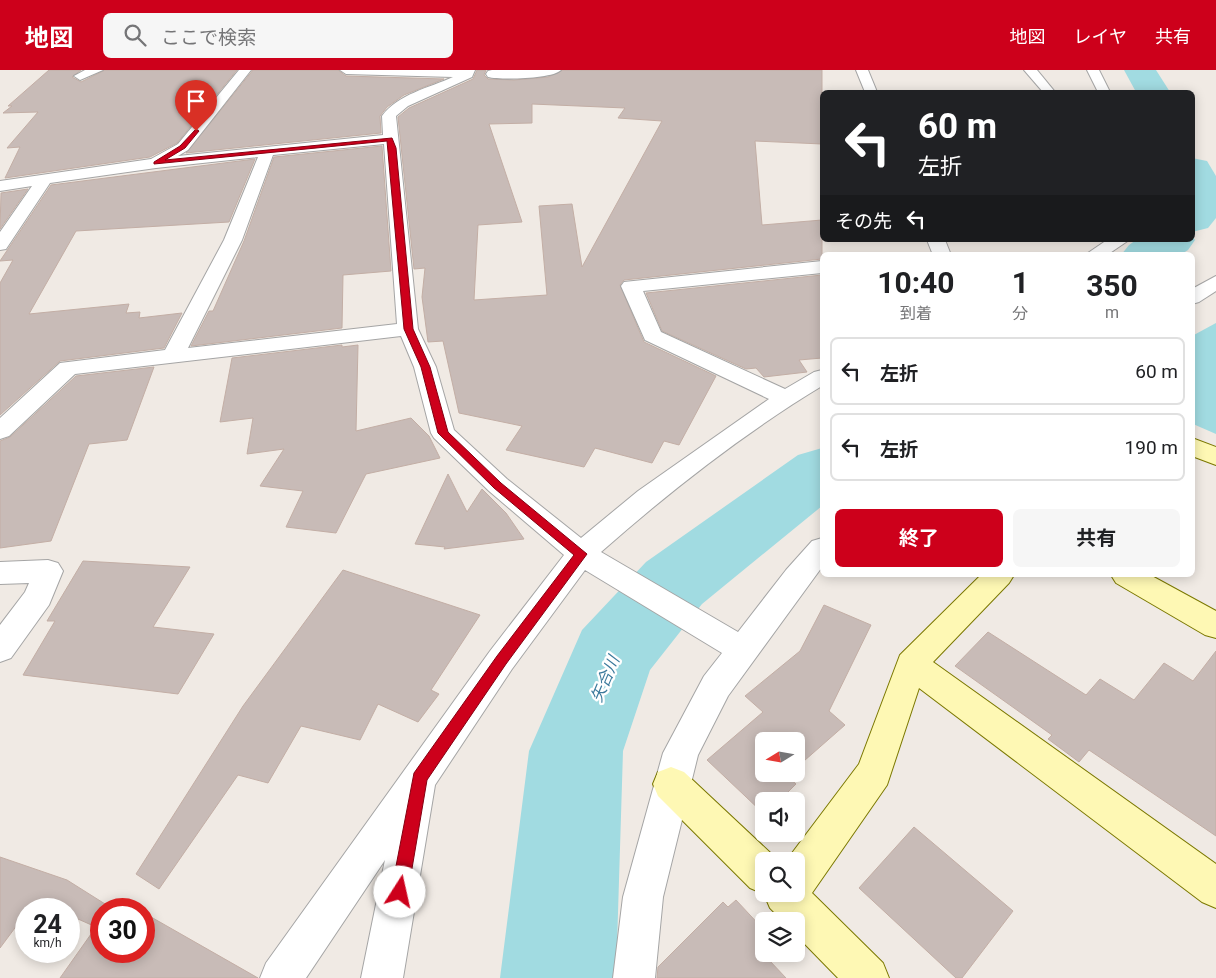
<!DOCTYPE html>
<html lang="ja">
<head>
<meta charset="utf-8">
<style>
  :root { --surface:#fff; --page:#f6f6f6; --text:#202124; --muted:#757577; --line:#e0e0e0; --accent:#cd001b }
  body { margin:0; font-family:Roboto,"Noto Sans JP",sans-serif; background:var(--page); color:var(--text); height:100vh; display:flex; flex-direction:column; font-size:19px; white-space:nowrap }
  * { box-sizing:border-box; margin:0 }
  p { font-size:16px; color:var(--muted) }
  .icon { flex:none; width:28px; height:28px; fill:none; stroke:currentColor; stroke-width:2; stroke-linecap:round; stroke-linejoin:round }
  .map { position:relative; flex:1; overflow:hidden }
  .side { position:absolute; left:820px; top:182px; width:375px; height:325px; display:flex; flex-direction:column; background:var(--surface); border-radius:8px; box-shadow:0 2px 12px #0003 }
  .side>* { flex:none }
  .top-card { position:absolute; left:820px; top:20px; width:375px; height:152px; border-radius:8px; box-shadow:0 2px 12px #0003; background:#202124; color:#fff; overflow:hidden }
  .needle { width:32px; rotate:259deg }
  .tools { position:absolute; left:755px; top:662px; display:grid; gap:10px }
  .tools a { display:grid; place-items:center; width:50px; height:50px; border-radius:8px; background:var(--surface); box-shadow:0 2px 12px #0003; font-size:25px }
  .speed { position:absolute; left:15px; top:828px; display:flex; gap:10px; font-size:25px; font-weight:700; text-align:center }
  .speed>* { display:grid; place-content:center; width:65px; height:65px; border-radius:50%; background:var(--surface); box-shadow:0 2px 12px #0003; line-height:1 }
  .speed small { font-size:12px; font-weight:400 }
  .speed .limit { border:8px solid #d22; background:#fff; color:#111 }
  .pin { position:absolute; display:grid; place-items:center; width:42px; height:42px; color:#fff; margin:-51px -21px; border-radius:50% 50% 50% 0; rotate:-45deg; box-shadow:0 0 5px #0007 }
  .pin .icon { rotate:45deg }
  .me { position:absolute; width:55px; margin:-28px; rotate:10deg; stroke-linejoin:round; filter:drop-shadow(0 0 4px #0008) }
  .turn { display:flex; align-items:center; gap:18px; height:105px; padding:0 15px; font-size:22px }
  .turn .icon { width:65px; height:65px; stroke-width:2.5 }
  .turn b { display:block; font-size:35px; line-height:42px }
  .then { display:flex; align-items:center; height:48px; padding:0 15px; background:#0003; gap:10px; font-size:19px }
  .eta { display:flex; justify-content:space-evenly; align-items:center; height:85px; text-align:center }
  .eta b { font-size:30px; font-weight:700; line-height:35px }
  .cta { display:flex; gap:10px; margin-top:auto; padding:10px 15px }
  .cta a { flex:1; height:58px; border-radius:8px; background:var(--accent); color:#fff; font-size:20px; font-weight:700; line-height:58px; text-align:center }
  .cta a+a { background:var(--page); color:var(--text) }
  ul { padding:0; list-style:none }
  li { display:flex; align-items:center; gap:15px; height:68px; margin:0 10px 8px; padding:0 5px; border:2px solid var(--line); border-radius:8px }
  li div { flex:1 }
  li b { display:block; font-size:19px }
  li em { font-style:normal }
  header { display:flex; align-items:center; gap:30px; box-sizing:border-box; height:70px; padding:0 25px; background:var(--accent); color:#fff }
  header strong { font-size:24px }
  nav { display:flex; gap:28px; margin-inline-start:auto; font-size:18px }
  .search { width:350px; height:45px; background:var(--page); display:flex; align-items:center; gap:12px; box-sizing:border-box; padding:0 18px; border-radius:8px; color:var(--muted); font-size:19px }
  .map>svg:first-child { display:block }
</style>
</head>
<body>
<header>
<strong>地図</strong>
<div class="search"><svg class="icon" aria-label="search" viewBox="0 0 24 24"><circle cx="10" cy="10" r="6"/><path d="M15 15l6 6"/></svg>ここで検索</div>
<nav><a>地図</a><a>レイヤ</a><a>共有</a></nav>
</header>
<div class="map">
<svg width="1216" height="908" viewBox="0 0 1216 908">
  <rect width="100%" height="100%" fill="#f0eae4"/>
  <polygon fill="#a1dbe1" points="1216,253 1216,364 1193,354 1192,266"/>
  <g fill="none" stroke-linecap="round" stroke-linejoin="round">
    <g fill="#a1dbe1" fill-rule="evenodd">
      <polygon points="1124,0 1156,0 1170,22 1136,22"/>
      <polygon points="1192,88 1207,91 1216,106 1216,148 1208,158 1192,162"/>
      <polygon points="1192,166 1195,170 1188,180 1180,185 1121,185 1129,175 1136,170 1192,170"/>
      <polygon points="822,378 822,436 702,534 650,600 623,681 616,908 500,908 529,681 582,560 646,492 798,385"/>
    </g>
  </g>
  <g fill="#c8bbb7" stroke="#c3aea5" fill-rule="evenodd">
    <polygon points="49,0 81,0 72,7 81,12 105,0 237,0 177,73 150,87 5,108 20,77 7,78 38,42 3,43 12,36 8,36"/>
    <polygon points="253,0 338,0 346,6 444,9 404,25 387,37 380,46 381,63 186,83"/>
    <path d="M477,0H486L484,5L488,9L514,10L548,7L563,0H822V74L755,71L762,155L822,150V189L624,210L620,215L644,272L716,306L679,375L664,371L652,393L595,378L584,397L506,380L522,356L459,343L443,271L428,272L422,227L425,198L414,199L398,47L409,38L473,9ZM532,34L625,38L618,48L662,51L582,197L572,134L539,136L547,225L474,230L478,155L522,152L489,54L532,53Z"/>
    <polygon points="382,76 391,201 343,205 342,258 191,276 209,241 213,241 244,171 274,87"/>
    <polygon points="255,89 229,152 76,161 29,244 129,234 126,243 140,242 139,248 182,243 164,278 60,291 0,345 0,213 13,190 0,191 51,115"/>
    <polygon points="28,119 0,159 1,123"/>
    <polygon points="822,205 822,288 799,290 807,302 764,307 756,298 746,299 662,261 646,223"/>
    <polygon points="342,275 342,277 358,275 356,361 411,348 429,366 440,388 366,404 336,463 286,457 303,421 260,416 284,379 247,384 253,348 220,352 232,288"/>
    <polygon points="154,297 127,370 89,374 51,471 0,478 0,371 10,367 76,306"/>
    <polygon points="448,404 467,442 482,419 506,443 524,469 444,479 445,477 415,474"/>
    <polygon points="83,491 190,497 153,557 214,564 178,624 23,605 55,551 47,551"/>
    <polygon points="343,500 480,545 431,620 439,624 418,652 378,634 360,670 301,656 268,713 238,705 159,819 136,804 243,636"/>
    <polygon points="824,535 871,555 829,641 845,655 796,698 796,671 764,671 764,704 789,704 787,706 796,714 779,731 764,731 764,744 707,690 763,642 745,626 800,581"/>
    <polygon points="988,562 1086,625 1100,609 1134,630 1164,593 1193,611 1216,581 1216,766 1089,680 1079,692 1048,669 1052,665 955,596"/>
    <polygon points="914,757 1013,841 962,908 956,908 859,818"/>
    <polygon points="0,787 67,810 113,839 101,839 101,881 144,881 144,843 258,908 60,908 96,857 69,845 69,839 26,839 26,843 0,878"/>
    <polygon points="736,830 764,860 764,884 774,884 769,890 786,908 657,908 658,897 723,832 728,837"/>
  </g>
  <g fill="none" stroke-linecap="round" stroke-linejoin="round">
    <defs>
      <g id="street">
        <polygon points="85,0 103,0 80,10 74,6"/>
        <path d="M239,0H251L188,80L178,86L383,65L382,46C398,24 429,18 453,7L346,4L340,0H475L472,7L408,36L396,46L418,259L436,297L454,360L507,409L581,468L638,421L769,329L645,270L621,216L624,212L822,191V203L643,221L661,262L785,319L814,302L822,300V316C744,363 669,422 601,482L738,562L786,500L812,471L822,468V497L728,626L698,685L663,827L655,908H613L623,827L663,683L704,606L722,583L585,500L512,599L435,715L403,908H361L385,790L306,908H260L266,893L490,581L564,485L489,421L434,368L431,363L414,297L401,266L75,304L9,366L0,369V348L60,293L165,280L224,170L258,87L156,98L50,113L6,179L0,180V162L32,116L0,121V111L151,89L178,74ZM384,74L397,254L188,278L242,170L273,85Z"/>
        <path d="M492,0H561C553,9 500,10 488,7L486,4L488,1Z"/>
        <polygon points="856,0 868,0 877,22 865,22"/>
        <polygon points="1024,0 1037,0 1055,22 1043,22"/>
        <polygon points="1087,0 1099,0 1110,22 1098,22"/>
        <polygon points="927,170 945,170 951,185 933,185"/>
        <polygon points="1107,170 1129,170 1107,185 1085,185"/>
        <polygon points="1216,206 1216,221 1199,232 1192,234 1192,219"/>
        <polygon points="48,490 58,493 63,501 49,535 11,588 0,592 0,555 25,522 29,513 0,514 0,492"/>
      </g>
      <g id="secondary">
        <polygon points="1192,368 1216,377 1216,395 1192,386"/>
        <polygon points="981,505 1014,505 1009,513 933,592 1216,794 1216,838 1202,832 919,618 887,715 812,823 883,893 889,908 838,908 796,865 796,851 783,851 770,838 764,824 796,824 796,791 786,791 859,694 900,585"/>
        <polygon points="1111,505 1150,505 1216,541 1216,568 1205,565 1116,513"/>
        <polygon points="671,697 684,702 778,790 764,791 764,824 750,818 658,726 653,714 658,702"/>
      </g>
    </defs>
    <use href="#street" stroke="#a5a5a5" stroke-width="2"/>
    <use href="#secondary" stroke="#7b7800" stroke-width="2"/>
    <use href="#street" fill="#fff" fill-rule="evenodd"/>
    <use href="#secondary" fill="#fef8b4" fill-rule="evenodd"/>
  </g>
  <polygon fill="#cd001b" stroke="#850012" points="196,59 199,61 185,78 165,90 392,68 396,78 413,259 430,297 448,362 501,413 587,484 506,594 427,710 408,822 405,827 400,830 394,827 391,822 414,703 497,586 574,485 494,418 438,363 421,297 404,259 387,71 154,94 154,92 180,76"/>
  <g text-anchor="middle" dominant-baseline="central" stroke-width="4.5" stroke-linejoin="round" paint-order="stroke">
    <g font-size="16" font-style="italic" fill="#3c7a9c" stroke="#fff">
      <text transform="translate(605 609) rotate(-67)">矢合川</text>
    </g>
  </g>
</svg>
<div class="tools">
<a><svg class="needle" viewBox="-14 -14 28 28"><path d="M0-13l5 13h-10z" fill="#e53935"/><path d="M0 13l5-13h-10z" fill="#757577"/></svg></a>
<a><svg class="icon" aria-label="sound" viewBox="0 0 24 24"><path d="M4 9h4l5-4v14l-5-4H4zM17 9q2 3 0 6"/></svg></a>
<a><svg class="icon" aria-label="search" viewBox="0 0 24 24"><circle cx="10" cy="10" r="6"/><path d="M15 15l6 6"/></svg></a>
<a><svg class="icon" aria-label="layers" viewBox="0 0 24 24"><path d="M12 4l9 5-9 5-9-5zM3 14l9 5 9-5"/></svg></a>
</div>
<div class="speed"><div>24<small>km/h</small></div><div class="limit">30</div></div>
<div class="pin" style="left:196px;top:61px;background:#d93025"><svg class="icon" aria-label="arrive" viewBox="0 0 24 24"><path d="M6 21V4h12l-3 4 3 4H6"/></svg></div>
<svg class="me" style="left:400px;top:822px" viewBox="-20 -20 40 40"><circle r="19" fill="#fff"/><path d="M0-13L10 11 0 6-10 11z" fill="#cd001b"/></svg>
<div class="top-card">
<div class="turn"><svg class="icon" aria-label="left" viewBox="0 0 24 24"><path d="M17 20v-9H6M10 6l-5 5 5 5"/></svg><div><b>60 m</b>左折</div></div>
<div class="then">その先<svg class="icon" aria-label="left" viewBox="0 0 24 24"><path d="M17 20v-9H6M10 6l-5 5 5 5"/></svg></div>
</div>
<section class="side">
<div class="eta">
<div><b>10:40</b><p>到着</p></div>
<div><b>1</b><p>分</p></div>
<div><b>350</b><p>m</p></div>
</div>
<ul>
<li><svg class="icon" aria-label="left" viewBox="0 0 24 24"><path d="M17 20v-9H6M10 6l-5 5 5 5"/></svg><div><b>左折</b></div><em>60 m</em></li>
<li><svg class="icon" aria-label="left" viewBox="0 0 24 24"><path d="M17 20v-9H6M10 6l-5 5 5 5"/></svg><div><b>左折</b></div><em>190 m</em></li>
</ul>
<div class="cta"><a>終了</a><a>共有</a></div>
</section>
</div>
</body>
</html>
